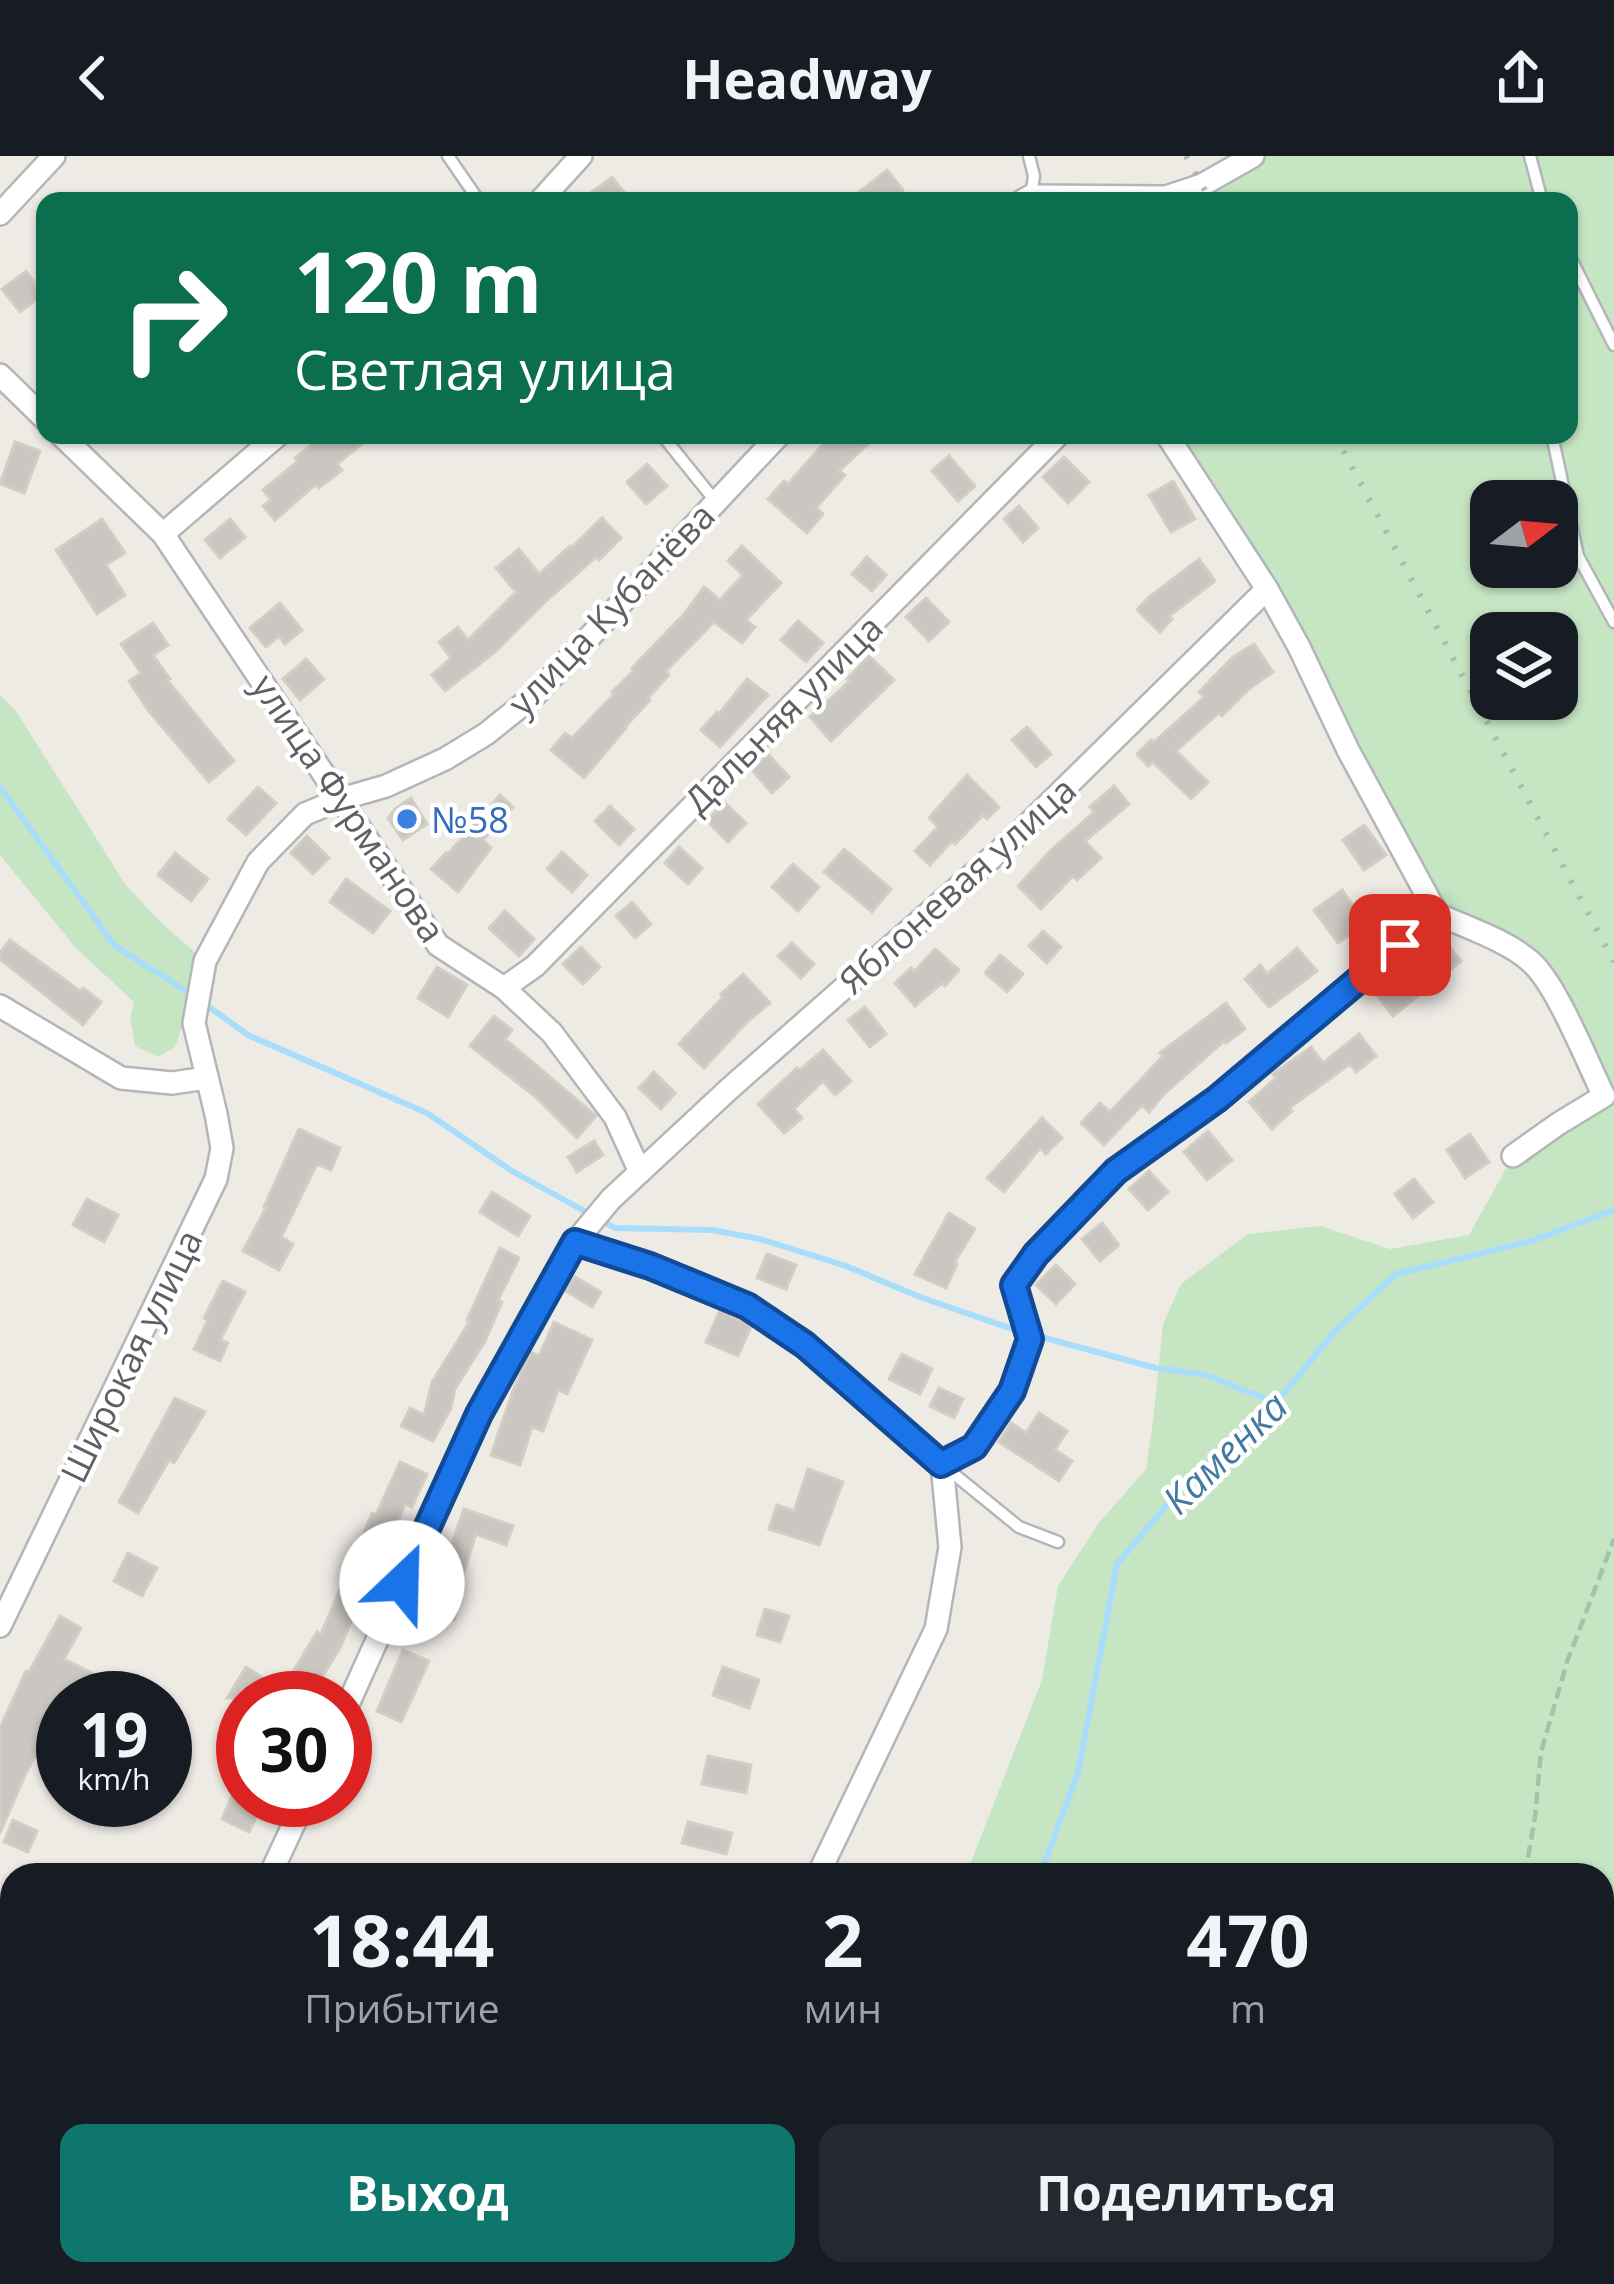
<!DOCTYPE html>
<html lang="ru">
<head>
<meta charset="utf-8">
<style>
  :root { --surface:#171b24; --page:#242831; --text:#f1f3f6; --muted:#9ea1a6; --accent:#0f766e }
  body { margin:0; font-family:"Open Sans",sans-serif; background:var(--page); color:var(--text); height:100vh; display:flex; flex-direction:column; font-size:45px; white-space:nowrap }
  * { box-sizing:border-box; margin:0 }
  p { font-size:39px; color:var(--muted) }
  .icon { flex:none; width:66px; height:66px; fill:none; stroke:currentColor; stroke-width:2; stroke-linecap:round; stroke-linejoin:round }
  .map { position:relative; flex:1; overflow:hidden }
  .panel { position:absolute; left:0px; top:1707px; width:1614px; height:423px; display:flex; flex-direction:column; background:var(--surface); border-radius:36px 36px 0 0; box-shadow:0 3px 9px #0004 }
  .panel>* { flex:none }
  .banner { position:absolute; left:36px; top:36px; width:1542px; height:252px; border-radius:24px; box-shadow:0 3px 9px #0004; background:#0b6e4f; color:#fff; overflow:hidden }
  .needle { width:78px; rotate:74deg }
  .controls { position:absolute; left:1470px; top:324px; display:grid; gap:24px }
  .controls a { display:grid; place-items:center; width:108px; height:108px; border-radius:24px; background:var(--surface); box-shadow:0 3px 9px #0004; font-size:60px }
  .speed { position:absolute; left:36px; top:1515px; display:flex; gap:24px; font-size:60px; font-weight:700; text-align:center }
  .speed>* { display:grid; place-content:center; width:156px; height:156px; border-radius:50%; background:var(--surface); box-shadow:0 3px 9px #0004; line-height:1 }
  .speed small { font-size:30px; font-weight:400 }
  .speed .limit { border:18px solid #d22; background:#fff; color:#111 }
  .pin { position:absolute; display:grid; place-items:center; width:102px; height:102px; color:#fff; margin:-51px; border-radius:24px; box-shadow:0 6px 18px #0006 }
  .me { position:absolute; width:132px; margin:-66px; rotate:24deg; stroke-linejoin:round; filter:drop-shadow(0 0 9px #0008) }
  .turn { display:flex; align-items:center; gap:42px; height:252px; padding:0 60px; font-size:54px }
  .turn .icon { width:156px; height:156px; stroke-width:2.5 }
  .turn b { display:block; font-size:84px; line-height:102px }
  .eta { display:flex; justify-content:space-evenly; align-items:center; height:204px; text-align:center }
  .eta b { font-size:72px; font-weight:700; line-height:84px }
  .action { display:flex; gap:24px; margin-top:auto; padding:24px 60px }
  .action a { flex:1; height:138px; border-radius:24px; background:var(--accent); color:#fff; font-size:48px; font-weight:700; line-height:138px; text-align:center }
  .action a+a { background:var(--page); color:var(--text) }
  header { display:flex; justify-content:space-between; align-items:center; height:156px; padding:0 60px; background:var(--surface); font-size:54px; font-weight:700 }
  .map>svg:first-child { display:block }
</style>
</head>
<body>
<header><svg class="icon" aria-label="back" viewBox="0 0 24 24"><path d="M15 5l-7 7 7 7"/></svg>Headway<svg class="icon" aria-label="share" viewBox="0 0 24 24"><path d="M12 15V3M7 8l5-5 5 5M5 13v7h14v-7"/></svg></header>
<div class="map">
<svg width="1614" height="2128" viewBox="0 0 1614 2128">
  <rect width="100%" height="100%" fill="#eeebe5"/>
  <g fill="#c5e5c3" fill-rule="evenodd">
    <path d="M1253,0H1614V2128H631L636,2118H1602V1719H966L1042,1524L1058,1430L1098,1368L1146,1313L1154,1257L1163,1168L1181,1128L1248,1078L1321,1070L1390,1093L1469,1079L1513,1000L1604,940L1532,806L1437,758L1348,594L1167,279H1569V45H1207L1202,29ZM1491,345H1557V411H1491ZM1491,477H1557V543H1491Z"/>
    <polygon points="0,539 16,555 125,728 161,767 205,805 175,891 158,901 135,890 130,862 134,846 76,792 0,699"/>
  </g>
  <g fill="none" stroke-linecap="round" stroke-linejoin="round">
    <g stroke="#a8defb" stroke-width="6">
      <polyline points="0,631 115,790 194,840"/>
      <polyline points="205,848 248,879 427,957 512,1015 615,1072 712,1074 760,1083 846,1110 920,1141 1021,1176"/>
      <polyline points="1034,1179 1156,1212 1206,1219 1276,1247"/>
      <polyline points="1040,1719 1078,1617 1117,1408 1193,1318 1276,1247 1336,1174 1396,1118 1531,1085 1614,1054"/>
      <polyline points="873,2128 874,2118"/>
    </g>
  </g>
  <g fill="#cac6c1" stroke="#d3cdc3" stroke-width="3">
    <polygon points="887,14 903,34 890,45 848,45"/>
    <polygon points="612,21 631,45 580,45"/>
    <polygon points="26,115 43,139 20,156 2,133"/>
    <polygon points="324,279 373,279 337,308 342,314 319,332 316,328 275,364 263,350 271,344 263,334 298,305 295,302"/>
    <polygon points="831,279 859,279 868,288 839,315 845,319 816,352 823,358 807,377 768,343 784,325 788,328"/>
    <polygon points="15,286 40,295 24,337 0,328"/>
    <polygon points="949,300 975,330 958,345 932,315"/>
    <polygon points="1064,301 1089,326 1068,347 1043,321"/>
    <polygon points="647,308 667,330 646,348 627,326"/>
    <polygon points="1173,325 1195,363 1171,376 1149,339"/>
    <polygon points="1019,350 1038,372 1023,386 1004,363"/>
    <polygon points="602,362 621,382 599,404 596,401 547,444 495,496 445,535 432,519 451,502 439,486 458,471 468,484 516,436 496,412 519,393 539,418 570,390 571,392"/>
    <polygon points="102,363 125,397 106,409 125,439 97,458 56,394"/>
    <polygon points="230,363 245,381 220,402 205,384"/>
    <polygon points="742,390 781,427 746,464 755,471 742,487 714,466 666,515 669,519 648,542 650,544 625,571 626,572 584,622 551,594 565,577 572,582 614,538 612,536 634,514 632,512 685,457 704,431 720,444 743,419 728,405"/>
    <polygon points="867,401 886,419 872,435 852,418"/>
    <polygon points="1199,403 1215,425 1169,460 1172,463 1160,476 1137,454 1149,441"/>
    <polygon points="926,442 949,466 929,485 906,461"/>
    <polygon points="280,447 302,474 285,488 279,480 266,491 250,472"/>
    <polygon points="798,465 823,487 806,506 781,484"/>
    <polygon points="153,467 168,489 153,499 170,523 167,524 234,605 209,626 148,554 129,525 141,517 121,488"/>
    <polygon points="1254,488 1273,516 1249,533 1222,560 1219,557 1176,595 1208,626 1191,643 1153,606 1148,610 1137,598 1151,584 1154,586 1204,541 1199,536 1233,501"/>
    <polygon points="869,500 894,524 831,585 810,561 850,525 847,523"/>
    <polygon points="306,503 324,523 300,544 283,523"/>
    <polygon points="747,523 768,539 720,591 701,574 717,556 719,558"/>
    <polygon points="1027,571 1051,598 1036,611 1012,584"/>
    <polygon points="768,598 789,621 772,637 751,613"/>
    <polygon points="967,619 999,651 987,663 983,659 955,688 952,685 930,709 915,695 938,671 929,662"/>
    <polygon points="1114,630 1129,648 1085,685 1101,702 1077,724 1073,720 1041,753 1018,730 1050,695 1094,656 1090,651"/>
    <polygon points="258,631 276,647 246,679 228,663"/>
    <polygon points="500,639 513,651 483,684 491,692 458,736 431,713 446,697 447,699"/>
    <polygon points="411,642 427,668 403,684 388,662 395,653"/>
    <polygon points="724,646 746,667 728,686 707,665"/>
    <polygon points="610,650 634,673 619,689 595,665"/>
    <polygon points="1364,669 1386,699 1364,714 1343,684"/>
    <polygon points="307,680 329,702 313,718 291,697"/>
    <polygon points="679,691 702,712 688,728 665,707"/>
    <polygon points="844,693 891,733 872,756 824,716"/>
    <polygon points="562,696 587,719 572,736 547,713"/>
    <polygon points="175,697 208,723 191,745 158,719"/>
    <polygon points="793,708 819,731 798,755 772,731"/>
    <polygon points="346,723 390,755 373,777 330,746"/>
    <polygon points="1342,734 1366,767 1338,787 1314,754"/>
    <polygon points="632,746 651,768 635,782 616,760"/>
    <polygon points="505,755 534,783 519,800 489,772"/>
    <polygon points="1043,775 1061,791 1047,807 1029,790"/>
    <polygon points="1443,783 1461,805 1393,860 1373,834 1392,820 1395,823"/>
    <polygon points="10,784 80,835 83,832 101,846 83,869 0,803 0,797"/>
    <polygon points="792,787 814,808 801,822 778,800"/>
    <polygon points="581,791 600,811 583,828 563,808"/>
    <polygon points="1297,792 1317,815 1269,851 1245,823 1260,809 1267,818"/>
    <polygon points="935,793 959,814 945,830 942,827 915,850 895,827 911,812 914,816"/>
    <polygon points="1000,799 1023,818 1007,836 985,817"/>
    <polygon points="437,811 467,829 448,861 418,842"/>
    <polygon points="743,818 770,847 747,866 704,912 679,888 723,841 721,838"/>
    <polygon points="1226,847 1245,873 1226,887 1224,885 1165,937 1149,956 1142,949 1104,989 1081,967 1100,947 1110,956 1163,900 1160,897"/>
    <polygon points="865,851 886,878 870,891 848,864"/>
    <polygon points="494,860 512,874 505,883 596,960 577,982 536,941 470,890"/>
    <polygon points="1359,878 1376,900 1356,916 1350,908 1289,952 1292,955 1272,973 1249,946 1276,922 1273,918 1311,891 1323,907"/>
    <polygon points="823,894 851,925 835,939 823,925 794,953 802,962 784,977 758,948 797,912 800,914"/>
    <polygon points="654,916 675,937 661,953 639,932"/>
    <polygon points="1042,962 1062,982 1046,998 1040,992 1004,1036 987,1022"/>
    <polygon points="299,973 340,992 331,1014 317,1008 281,1081 293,1088 279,1114 243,1095 266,1052 264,1051"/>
    <polygon points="1208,975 1232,1004 1207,1024 1184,996"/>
    <polygon points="1470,978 1489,1006 1465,1022 1447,994"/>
    <polygon points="594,985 603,999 577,1016 568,1001"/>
    <polygon points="1149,1015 1168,1036 1148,1054 1129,1033"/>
    <polygon points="1414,1023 1433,1046 1413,1062 1395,1038"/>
    <polygon points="492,1036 530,1060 518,1080 480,1056"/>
    <polygon points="87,1043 118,1059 104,1086 73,1069"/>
    <polygon points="949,1057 975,1073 954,1107 957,1108 946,1132 915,1118"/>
    <polygon points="1102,1067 1119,1089 1100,1105 1082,1083"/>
    <polygon points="500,1092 519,1102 498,1144 502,1146 485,1185 455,1233 451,1252 433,1285 401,1270 410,1252 424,1259 432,1226 470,1165 467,1164"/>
    <polygon points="767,1098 796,1109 786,1133 757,1122"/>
    <polygon points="1056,1109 1075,1128 1056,1148 1036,1129"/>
    <polygon points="575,1121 601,1136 592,1151 566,1135"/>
    <polygon points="223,1125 245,1136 220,1184 228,1187 220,1205 194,1193 208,1164 204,1162"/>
    <polygon points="720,1154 751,1170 738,1200 706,1186"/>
    <polygon points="554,1166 592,1184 567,1238 558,1234 543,1275 532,1271 520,1309 491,1299 513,1235 531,1196 539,1200"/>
    <polygon points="902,1198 932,1213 920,1238 889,1223"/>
    <polygon points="939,1232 963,1243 954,1262 930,1250"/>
    <polygon points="175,1242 205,1256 174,1307 169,1304 138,1357 119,1346"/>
    <polygon points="1039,1257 1067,1275 1055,1294 1072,1305 1059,1325 999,1286 1011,1267 1026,1277"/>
    <polygon points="400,1306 427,1318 412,1351 405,1348 369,1435 364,1433 341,1490 321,1523 323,1524 314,1542 293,1542 281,1536 317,1476 321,1478 344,1424 341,1423 351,1401 354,1402 372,1357 376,1359"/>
    <polygon points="808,1313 843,1326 819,1389 769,1373 777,1349 794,1355"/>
    <polygon points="464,1353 513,1370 506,1389 476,1378 456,1441 462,1443 454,1464 420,1451 428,1430 436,1433"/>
    <polygon points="128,1397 157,1412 142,1440 114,1425"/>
    <polygon points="765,1453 789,1460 780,1486 757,1479"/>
    <polygon points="60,1460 81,1472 64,1503 142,1542 84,1542 69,1534 26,1617 0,1677 0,1572 26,1515 29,1516"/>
    <polygon points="403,1494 429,1505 401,1566 377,1555"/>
    <polygon points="246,1511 271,1527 262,1542 227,1542"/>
    <polygon points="723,1511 759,1524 749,1552 713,1539"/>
    <polygon points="708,1600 751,1609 746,1637 702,1628"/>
    <polygon points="232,1640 260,1653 249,1676 222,1663"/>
    <polygon points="13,1664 37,1675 28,1696 4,1686"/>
    <polygon points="688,1666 732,1677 726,1698 682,1687"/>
  </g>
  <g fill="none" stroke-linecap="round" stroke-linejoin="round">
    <defs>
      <g id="lane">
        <polyline points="448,0 479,45"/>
        <polyline points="1029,0 1034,20 1031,40"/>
        <polyline points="1530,0 1542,45"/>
        <polyline points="1569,99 1614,189"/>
        <polyline points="662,279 716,346"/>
        <polyline points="1552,279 1578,400 1614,466"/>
        <polyline points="944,1310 1019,1371 1058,1386"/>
      </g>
      <g id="street">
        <polyline points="540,45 581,0"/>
        <polyline points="1022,45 1031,40 1166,41 1202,29 1253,0"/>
        <polyline points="0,58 54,0"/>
        <polyline points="0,219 45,263"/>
        <polyline points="61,279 163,378 438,789 504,832 552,877 615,961 640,1016"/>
        <polyline points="1167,279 1267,433 1299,491 1348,594 1437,758"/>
        <polyline points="163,378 278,279"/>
        <path d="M1437,758C1466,771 1508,785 1531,806C1557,829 1587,906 1604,940L1558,968L1513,1000"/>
        <polyline points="504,832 535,810 1058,279"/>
        <polyline points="0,850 121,922 172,927 207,922"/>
        <path d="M575,1086C630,1104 697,1123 748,1151C820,1191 880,1254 942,1308L950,1391L936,1473L818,1719"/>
        <polyline points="942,1308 974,1291 1012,1235 1030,1183 1014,1129 1036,1098 1116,1015 1217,943 1437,758"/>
        <polyline points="0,1470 216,1023 222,992 216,958 194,867 205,805 258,706 305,658 341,643 386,630 445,603 486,578 536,538 779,279"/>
        <polyline points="345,1555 479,1258 575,1086 611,1043 728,934 1013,683 1267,433"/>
        <polyline points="270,1719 305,1644"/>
        <polyline points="84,2128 88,2118"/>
        <polyline points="595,2128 599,2118"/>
      </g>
    </defs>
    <use href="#lane" stroke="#b2b6b9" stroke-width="15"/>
    <use href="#street" stroke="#b2b6b9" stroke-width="26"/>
    <g stroke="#9cc6a5" stroke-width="4.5" stroke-dasharray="12 6" stroke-linecap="butt">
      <polyline points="1525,1719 1535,1661 1541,1596 1567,1506 1614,1383"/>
      <polyline points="1371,2118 1372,2128"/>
    </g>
    <use href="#lane" stroke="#fff" stroke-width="10"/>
    <use href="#street" stroke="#fff" stroke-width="21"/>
    <g stroke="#b3b4b5" stroke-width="6" stroke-dasharray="3 15" stroke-linecap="butt">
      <polyline points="1186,0 1211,45"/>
      <polyline points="1335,279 1614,806"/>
    </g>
  </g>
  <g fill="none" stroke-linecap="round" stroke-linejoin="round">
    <defs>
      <polyline id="route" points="402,1427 479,1258 575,1086 650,1110 747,1150 805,1189 941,1308 974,1291 1012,1235 1030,1183 1014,1129 1036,1098 1116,1015 1217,943 1400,789"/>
    </defs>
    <use href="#route" stroke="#114b97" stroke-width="30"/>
    <use href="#route" stroke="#1a73e8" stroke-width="21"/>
  </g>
  <circle fill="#3f7fe0" stroke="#fff" stroke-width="4.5" cx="407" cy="663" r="12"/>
  <g text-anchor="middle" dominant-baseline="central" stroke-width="9" stroke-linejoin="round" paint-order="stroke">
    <g font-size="36" fill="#5d6165" stroke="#fff">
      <text transform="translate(611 453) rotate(-46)">улица Кубанёва</text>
      <text transform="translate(783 558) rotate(-45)">Дальняя улица</text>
      <text transform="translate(349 652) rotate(56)">улица Фурманова</text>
      <text transform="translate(957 729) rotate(-42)">Яблоневая улица</text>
      <text transform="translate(131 1200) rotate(-64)">Широкая улица</text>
    </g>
    <g font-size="36" fill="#366cbe" stroke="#fff" text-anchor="start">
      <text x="431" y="663">№58</text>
    </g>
    <g font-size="39" font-style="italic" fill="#437aa4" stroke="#fff">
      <text transform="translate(1224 1296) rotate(-44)">Каменка</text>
    </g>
  </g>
</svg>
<div class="controls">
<a><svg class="needle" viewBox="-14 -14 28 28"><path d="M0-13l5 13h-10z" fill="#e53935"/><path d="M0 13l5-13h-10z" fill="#9ea1a6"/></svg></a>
<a><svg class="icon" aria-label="layers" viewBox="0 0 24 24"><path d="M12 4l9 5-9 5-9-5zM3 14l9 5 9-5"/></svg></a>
</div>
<div class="speed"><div>19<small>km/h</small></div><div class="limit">30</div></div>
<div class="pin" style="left:1400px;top:789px;background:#d93025"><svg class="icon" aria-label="arrive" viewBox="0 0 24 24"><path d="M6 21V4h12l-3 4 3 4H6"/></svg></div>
<svg class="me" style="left:402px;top:1427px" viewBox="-20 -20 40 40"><circle r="19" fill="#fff"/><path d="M0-13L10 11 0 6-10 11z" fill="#1a73e8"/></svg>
<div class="banner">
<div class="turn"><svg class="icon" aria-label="right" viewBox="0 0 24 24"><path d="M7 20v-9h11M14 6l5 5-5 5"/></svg><div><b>120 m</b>Светлая улица</div></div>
</div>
<section class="panel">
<div class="eta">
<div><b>18:44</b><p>Прибытие</p></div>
<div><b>2</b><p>мин</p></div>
<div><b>470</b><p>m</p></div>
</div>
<div class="action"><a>Выход</a><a>Поделиться</a></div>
</section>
</div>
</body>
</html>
